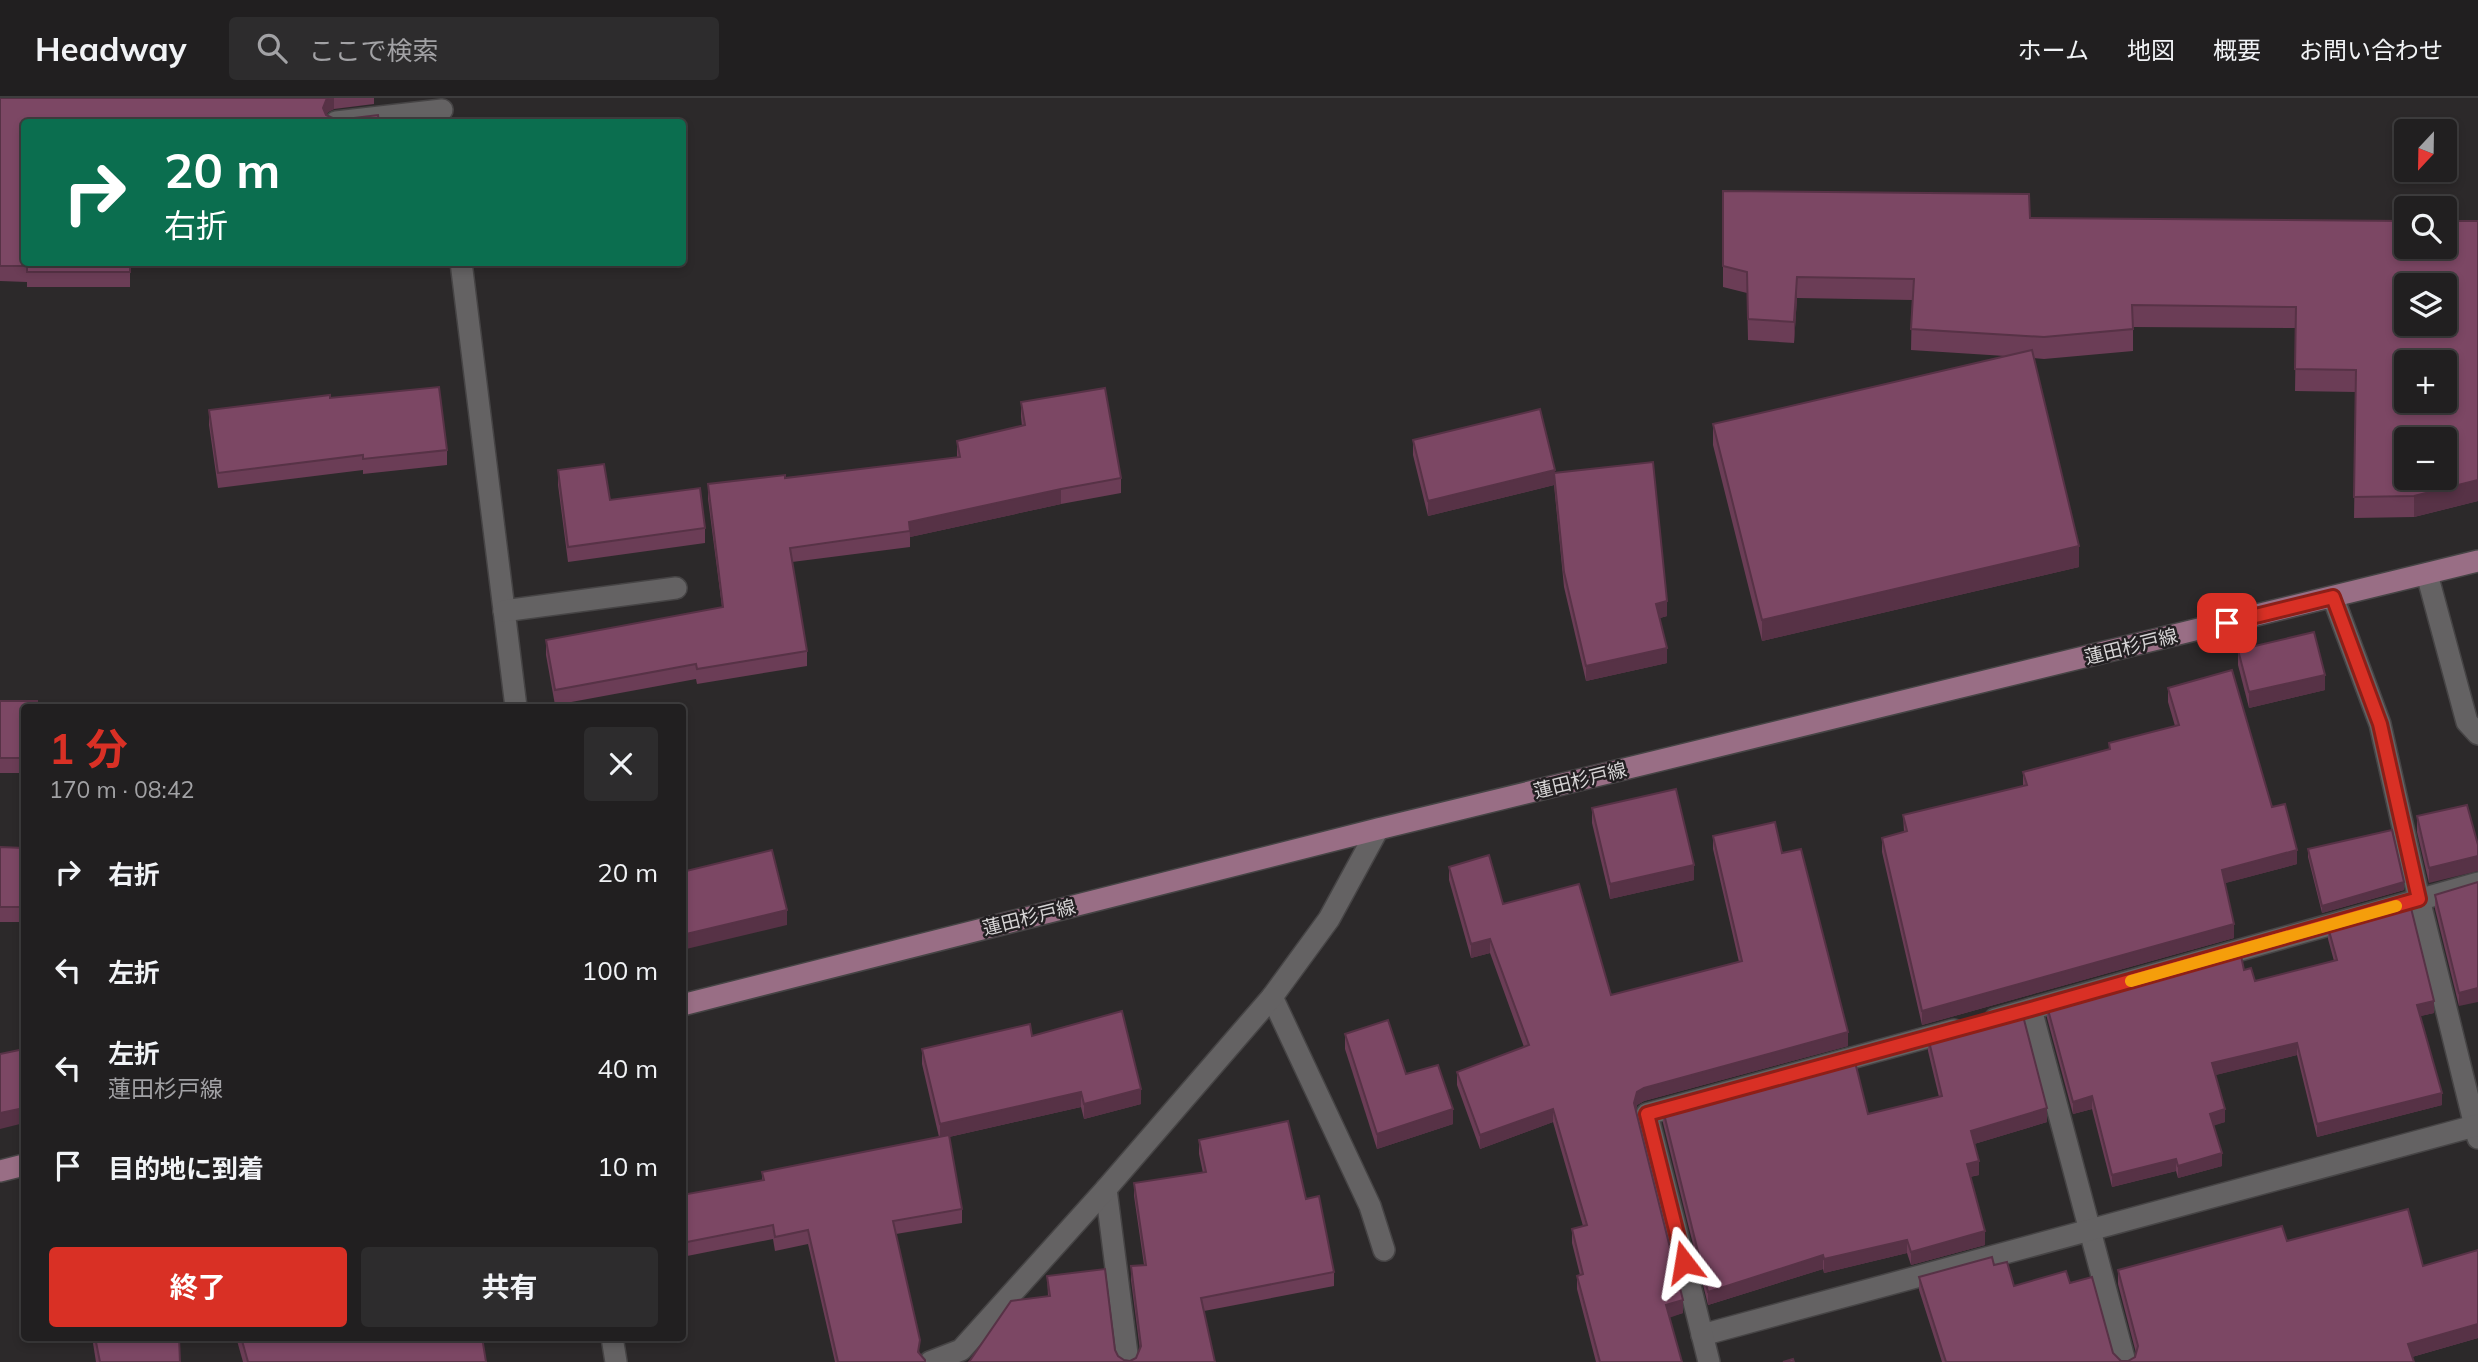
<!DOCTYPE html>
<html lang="ja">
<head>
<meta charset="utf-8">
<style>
  :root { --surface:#211f20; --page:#2d2c2d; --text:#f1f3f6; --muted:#a2a2a5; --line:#3e3d3e; --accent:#d93025 }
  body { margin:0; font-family:Mulish,"Noto Sans JP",sans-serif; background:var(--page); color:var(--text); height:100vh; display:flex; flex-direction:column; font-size:26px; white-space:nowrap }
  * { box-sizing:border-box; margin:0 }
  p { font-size:23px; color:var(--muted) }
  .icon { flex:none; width:38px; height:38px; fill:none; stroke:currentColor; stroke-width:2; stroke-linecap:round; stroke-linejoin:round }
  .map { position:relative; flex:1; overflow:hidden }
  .details { position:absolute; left:21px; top:606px; width:665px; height:637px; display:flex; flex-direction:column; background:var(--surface); border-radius:7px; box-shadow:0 4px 10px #0003,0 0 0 2px var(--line) }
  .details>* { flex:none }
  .guide { position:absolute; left:21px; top:21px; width:665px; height:147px; border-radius:7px; box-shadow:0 4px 10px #0003,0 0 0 2px var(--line); background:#0b6e4f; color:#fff; overflow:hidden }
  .needle { width:46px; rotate:202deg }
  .controls { position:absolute; left:2394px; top:21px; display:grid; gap:14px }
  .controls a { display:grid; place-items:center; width:63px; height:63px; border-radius:7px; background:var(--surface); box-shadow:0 4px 10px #0003,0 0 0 2px var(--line); font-size:35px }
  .pin { position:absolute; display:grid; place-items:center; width:60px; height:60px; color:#fff; margin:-30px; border-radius:14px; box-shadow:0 4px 10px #0006 }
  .me { position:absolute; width:77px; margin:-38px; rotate:346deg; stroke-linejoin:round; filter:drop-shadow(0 0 5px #0008) }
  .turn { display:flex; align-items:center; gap:24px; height:147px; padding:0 28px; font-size:32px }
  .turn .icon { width:91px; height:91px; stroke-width:2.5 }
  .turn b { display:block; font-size:49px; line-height:60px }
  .round { display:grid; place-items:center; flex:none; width:74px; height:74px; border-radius:7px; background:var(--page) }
  .head { display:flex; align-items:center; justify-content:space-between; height:119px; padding:0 28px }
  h1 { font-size:42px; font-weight:700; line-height:52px; color:var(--accent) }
  .button { display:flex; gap:14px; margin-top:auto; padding:14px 28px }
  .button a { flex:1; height:80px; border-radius:7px; background:var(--accent); color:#fff; font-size:28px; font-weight:700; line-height:80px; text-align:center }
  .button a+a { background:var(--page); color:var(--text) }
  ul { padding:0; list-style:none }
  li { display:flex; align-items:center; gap:21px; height:98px; padding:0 28px }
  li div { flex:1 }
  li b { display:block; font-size:26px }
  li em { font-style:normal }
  header { display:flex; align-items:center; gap:42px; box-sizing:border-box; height:98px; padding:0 35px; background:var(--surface); border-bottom:2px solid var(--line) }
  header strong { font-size:33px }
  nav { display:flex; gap:38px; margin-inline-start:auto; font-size:24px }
  .search { width:490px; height:63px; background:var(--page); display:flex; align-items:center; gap:18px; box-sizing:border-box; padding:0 24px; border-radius:7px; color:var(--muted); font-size:26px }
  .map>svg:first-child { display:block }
</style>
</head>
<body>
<header>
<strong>Headway</strong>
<div class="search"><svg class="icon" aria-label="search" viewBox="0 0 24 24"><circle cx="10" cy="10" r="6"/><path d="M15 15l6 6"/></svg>ここで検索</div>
<nav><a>ホーム</a><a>地図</a><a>概要</a><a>お問い合わせ</a></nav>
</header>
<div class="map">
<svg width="2478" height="1264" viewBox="0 0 2478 1264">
  <rect width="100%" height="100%" fill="#2c292a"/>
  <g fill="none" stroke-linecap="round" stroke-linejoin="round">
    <defs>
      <g id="minor">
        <polyline points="336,24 442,12"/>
        <polyline points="461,164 516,609"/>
        <polyline points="2427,476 2467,624 2478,636"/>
        <polyline points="2333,499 2380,626 2419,801 2478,1040"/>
        <polyline points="504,513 676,490"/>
        <polyline points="1272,899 1370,1108 1384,1152"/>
        <polyline points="2031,911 2125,1264"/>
        <polyline points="1995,921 2478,785"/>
        <polyline points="1106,1091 1128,1264"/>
        <polyline points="1702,1237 2478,1027"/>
        <polyline points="612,1239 616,1264"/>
        <polyline points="930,1264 961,1252 1106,1091 1272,899 1329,821 1378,731"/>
        <polyline points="1709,1264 1647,1016 1954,932"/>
      </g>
      <g id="major">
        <polyline points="682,907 1378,731 2478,463"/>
        <polyline points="0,1073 24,1067"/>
      </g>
    </defs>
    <use href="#minor" stroke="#464445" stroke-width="24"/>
    <use href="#major" stroke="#464445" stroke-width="24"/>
    <use href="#minor" stroke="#646263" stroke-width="21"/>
    <use href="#major" stroke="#996e85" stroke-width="21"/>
  </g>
  <g fill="#6b3d56">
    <polygon points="0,0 374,0 374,6 334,11 328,14 326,17 337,22 379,24 24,24 130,164 130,189 27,189 27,184 0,183"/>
    <polygon points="1723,93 2030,120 2478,123 2478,403 2414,419 2354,420 2356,294 2295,293 2296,230 2133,229 2133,253 2044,261 2033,260 2079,469 1762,543 1713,347 1713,326 2005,258 1911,252 1912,202 1797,200 1794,245 1748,242 1747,195 1723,189"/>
    <polygon points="330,300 447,352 447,367 363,376 363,372 218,390 209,327 209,312"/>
    <polygon points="1021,304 1121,380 1121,395 1061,406 910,439 910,449 792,464 807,553 807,568 697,586 696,581 555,607 546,557 546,542 722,509 708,401 708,386 785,380 957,359 957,343 1022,328 1021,319"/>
    <polygon points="1413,342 1555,375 1667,518 1660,520 1667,565 1586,583 1564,489 1554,387 1428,418 1413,357"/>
    <polygon points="558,372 610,402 705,430 705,445 568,464 558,387"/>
    <polygon points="2238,552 2325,592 2249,610 2238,567"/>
    <polygon points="2168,590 2272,709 2297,766 2225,785 2234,840 1922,927 1882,754 1882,740 1904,734 1903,717 2023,688 2023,674 2109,651 2109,645 2175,628 2168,604"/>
    <polygon points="0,603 24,609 24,675 0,675"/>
    <polygon points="2467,707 2429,785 2417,734 2417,718"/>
    <polygon points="1592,710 1694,782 1610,801 1592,725"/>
    <polygon points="1713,738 1782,755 1848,948 1644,1003 1637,1007 1636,1012 1683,1215 1669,1219 1682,1264 1596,1264 1577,1191 1577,1178 1580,1177 1572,1145 1572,1131 1583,1128 1553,1024 1480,1051 1457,987 1457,974 1524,949 1490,855 1471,860 1449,782 1449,769 1503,806 1611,897 1739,864 1713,751"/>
    <polygon points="0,749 24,750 24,824 0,824"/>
    <polygon points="2308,751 2404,792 2322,815 2308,759"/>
    <polygon points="2478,784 2459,908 2435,811 2435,797"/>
    <polygon points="2328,829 2434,915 2420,918 2442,1007 2317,1039 2297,957 2215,977 2225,1024 2213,1027 2222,1068 2178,1080 2176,1073 2112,1089 2092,1011 2073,1016 2047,920 2047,908 2244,872 2255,883 2334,863 2328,841"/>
    <polygon points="1345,936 1406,976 1453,1026 1377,1051 1345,951"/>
    <polygon points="1032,938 1141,1006 1084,1021 1081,1009 949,1039 962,1111 962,1125 896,1136 920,1257 925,1264 835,1264 808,1146 775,1153 773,1141 682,1159 682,1097 762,1082 762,1074 939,1039 922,966 922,951"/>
    <polygon points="1928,939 2047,1024 1974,1046 1979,1077 1970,1079 1985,1147 1911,1167 1907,1155 1824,1175 1823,1171 1708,1207 1663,1025 1663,1012 1868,1016 1939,999 1928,953"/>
    <polygon points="1199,1042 1306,1101 1334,1174 1334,1188 1204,1213 1215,1264 969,1264 1048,1198 1047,1178 1115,1252 1118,1258 1124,1262 1130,1263 1136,1260 1140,1252 1131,1182 1131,1168 1144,1167 1134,1098 1134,1085 1203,1075 1199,1056"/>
    <polygon points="2287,1143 2423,1168 2478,1152 2478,1240 2412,1259 2414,1264 1942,1264 1919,1192 1919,1179 1994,1167 2014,1188 2070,1185 2113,1255 2121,1263 2128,1263 2135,1259 2136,1255 2118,1186 2118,1172"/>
    <polygon points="92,1239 179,1239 180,1264 96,1264"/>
    <polygon points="236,1239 482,1239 486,1264 243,1264"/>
  </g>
  <g fill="#573246">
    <polygon points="327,0 334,0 334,11 328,14 323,24 323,10"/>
    <polygon points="1797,179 1797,200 1794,245 1794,224"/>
    <polygon points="1555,372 1554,387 1428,418 1428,403"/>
    <polygon points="2478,382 2478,403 2414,419 2414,398"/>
    <polygon points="1061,391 1061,406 910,439 909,424"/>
    <polygon points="2079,448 2079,469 1762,543 1762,522"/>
    <polygon points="1667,503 1667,518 1656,521 1656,506"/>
    <polygon points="1667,550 1667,565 1586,583 1586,568"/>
    <polygon points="2325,577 2325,592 2249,610 2249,594"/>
    <polygon points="2297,752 2297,766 2222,786 2222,772"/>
    <polygon points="2478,758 2478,773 2429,785 2429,770"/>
    <polygon points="1694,767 1694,782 1610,801 1610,786"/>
    <polygon points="2404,784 2404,792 2322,815 2322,808"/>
    <polygon points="787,812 787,827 682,852 682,837"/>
    <polygon points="2234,826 2234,840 1922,927 1922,913"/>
    <polygon points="1490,841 1490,855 1471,860 1471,846"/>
    <polygon points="2478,890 2478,904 2459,908 2459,895"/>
    <polygon points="2434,903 2434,915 2417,919 2417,907"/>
    <polygon points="1848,934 1848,948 1644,1003 1637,1007 1634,1019 1634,1005 1637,994 1644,990"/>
    <polygon points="2297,945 2297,957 2212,978 2212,965"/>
    <polygon points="1141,991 1141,1006 1084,1021 1084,1006"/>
    <polygon points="1081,994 1081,1009 940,1041 940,1026"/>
    <polygon points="2442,995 2442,1007 2317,1039 2317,1026"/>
    <polygon points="2092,998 2092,1011 2073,1016 2073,1004"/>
    <polygon points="24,1010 24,1025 0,1031 0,1015"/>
    <polygon points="2047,1010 2047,1024 1971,1047 1971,1033"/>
    <polygon points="1453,1011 1453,1026 1377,1051 1377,1036"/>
    <polygon points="1553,1011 1553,1024 1480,1051 1480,1037"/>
    <polygon points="2225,1011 2225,1024 2210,1029 2210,1016"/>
    <polygon points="2222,1055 2222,1068 2178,1080 2178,1068"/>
    <polygon points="2176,1061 2176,1073 2112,1089 2112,1077"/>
    <polygon points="1979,1063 1979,1077 1967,1079 1967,1066"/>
    <polygon points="1985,1133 1985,1147 1911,1167 1911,1154"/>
    <polygon points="1907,1142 1907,1155 1824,1175 1824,1161"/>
    <polygon points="1823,1157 1823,1171 1708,1207 1708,1194"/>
    <polygon points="1683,1202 1683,1215 1666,1221 1666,1207"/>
    <polygon points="2478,1226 2478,1240 2408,1260 2408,1246"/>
  </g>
  <g fill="#7c4764" stroke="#573246" stroke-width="2" fill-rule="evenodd">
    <polygon points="0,0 327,0 323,10 326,17 337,22 378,17 379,24 24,24 24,164 130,164 130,174 27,174 27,168 0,168"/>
    <path d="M1723,93L2029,96L2030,120L2406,123V149H2445V123H2478V382L2414,398L2354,399L2356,272L2295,271L2296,209L2132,207L2133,231L2044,239L1911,231L1914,181L1797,179L1794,224L1748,221L1747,174L1723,168ZM2406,187H2445V226H2406ZM2406,264H2445V303H2406ZM2406,341H2445V380H2406Z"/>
    <polygon points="2032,252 2079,448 1762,522 1713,326"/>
    <polygon points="439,289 447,352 363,361 363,357 218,375 209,312 330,297 330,300"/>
    <polygon points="1105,290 1121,380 1061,391 909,424 910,433 790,450 807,553 697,571 696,566 555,592 546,542 723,509 708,386 785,377 785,380 960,359 957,343 1025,327 1021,304"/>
    <polygon points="1540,311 1555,372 1428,403 1413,342"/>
    <polygon points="1653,364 1667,503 1656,506 1667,550 1586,568 1564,474 1554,375"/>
    <polygon points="604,366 610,402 700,390 705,430 568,449 558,372"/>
    <polygon points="2314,534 2325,577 2249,594 2238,552"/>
    <polygon points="2232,572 2272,709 2285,706 2297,752 2222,772 2234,826 1922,913 1882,740 1907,733 1903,717 2027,687 2023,674 2110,651 2109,645 2179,627 2168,590"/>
    <polygon points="0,603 37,603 37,609 24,609 24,660 0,660"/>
    <polygon points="1676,691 1694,767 1610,786 1592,710"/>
    <polygon points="2467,707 2478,747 2478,758 2429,770 2417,718"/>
    <polygon points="1775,724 1782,755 1801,751 1848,934 1644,990 1637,994 1634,1005 1683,1202 1666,1207 1682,1264 1600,1264 1577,1178 1583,1176 1572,1131 1587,1127 1553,1011 1480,1037 1457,974 1529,947 1490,841 1471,846 1449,769 1489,757 1503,806 1579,786 1611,897 1742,863 1713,738"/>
    <polygon points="2392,732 2404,784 2322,808 2308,751"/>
    <polygon points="0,749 24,750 24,809 0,809"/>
    <polygon points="772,752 787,812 682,837 682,774"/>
    <polygon points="2478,784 2478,890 2459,895 2435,797"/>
    <polygon points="2410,806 2434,903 2417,907 2442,995 2317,1026 2297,945 2212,965 2225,1011 2210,1016 2222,1055 2178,1068 2176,1061 2112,1077 2092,998 2073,1004 2047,908 2240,853 2244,872 2251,870 2255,883 2337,862 2328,829"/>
    <polygon points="1122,913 1141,991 1084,1006 1081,994 940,1026 922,951 1030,926 1032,938"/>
    <polygon points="2022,914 2047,1010 1971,1033 1979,1063 1967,1066 1985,1133 1911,1154 1907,1142 1824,1161 1823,1157 1708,1194 1663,1012 1854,960 1868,1016 1942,998 1928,939"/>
    <polygon points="1388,922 1406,976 1438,967 1453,1011 1377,1036 1345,936"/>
    <polygon points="24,951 24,1010 0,1015 0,956"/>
    <polygon points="1288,1023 1306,1101 1319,1098 1334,1174 1201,1200 1215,1264 969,1264 1011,1203 1050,1198 1047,1178 1105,1171 1115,1252 1118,1258 1124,1262 1130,1263 1136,1260 1141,1248 1131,1168 1146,1167 1134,1085 1206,1074 1199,1042"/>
    <polygon points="949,1037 962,1111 893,1123 920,1242 918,1254 925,1262 925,1264 838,1264 808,1132 775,1139 773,1127 682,1145 682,1097 764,1082 762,1074"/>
    <polygon points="2408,1111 2423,1168 2478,1152 2478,1226 2408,1246 2414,1264 1946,1264 1919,1179 1992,1159 1994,1167 2007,1164 2014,1188 2066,1173 2070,1185 2092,1179 2113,1255 2121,1263 2128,1263 2135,1259 2138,1248 2118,1172 2282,1128 2287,1143"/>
    <polygon points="95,1239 179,1239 180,1264 100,1264"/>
    <polygon points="241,1239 482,1239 486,1264 248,1264"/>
    <polygon points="1793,1261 1794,1264 1783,1264"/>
  </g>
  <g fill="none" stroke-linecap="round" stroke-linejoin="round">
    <defs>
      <polyline id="route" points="1684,1164 1647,1016 2031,911 2419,801 2380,626 2333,499 2227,525"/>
    </defs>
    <use href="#route" stroke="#8d1f18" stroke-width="18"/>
    <use href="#route" stroke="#d93025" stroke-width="12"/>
    <polyline stroke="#f59e0b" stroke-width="12" points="2131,883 2396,808"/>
  </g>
  <g text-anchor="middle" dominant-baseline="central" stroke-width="5" stroke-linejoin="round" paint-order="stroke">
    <g font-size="19" fill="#d6d4d5" stroke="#221f21">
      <text transform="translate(2131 548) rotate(-14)">蓮田杉戸線</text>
      <text transform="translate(1580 682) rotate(-14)">蓮田杉戸線</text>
      <text transform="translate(1029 819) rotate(-14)">蓮田杉戸線</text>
    </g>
  </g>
</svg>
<div class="controls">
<a><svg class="needle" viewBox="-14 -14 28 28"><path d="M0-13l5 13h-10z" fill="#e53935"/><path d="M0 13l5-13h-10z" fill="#a2a2a5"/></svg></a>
<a><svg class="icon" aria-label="search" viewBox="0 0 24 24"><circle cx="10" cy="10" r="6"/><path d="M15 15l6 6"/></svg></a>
<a><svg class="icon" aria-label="layers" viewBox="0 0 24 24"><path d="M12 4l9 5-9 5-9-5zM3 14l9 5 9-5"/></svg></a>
<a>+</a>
<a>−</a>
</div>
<div class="pin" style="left:2227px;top:525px;background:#d93025"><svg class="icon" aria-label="arrive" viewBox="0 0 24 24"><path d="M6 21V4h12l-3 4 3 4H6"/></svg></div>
<svg class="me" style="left:1684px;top:1164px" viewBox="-20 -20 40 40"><path d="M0-17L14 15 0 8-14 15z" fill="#d93025" stroke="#fff" stroke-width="4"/></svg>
<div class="guide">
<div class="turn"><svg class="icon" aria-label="right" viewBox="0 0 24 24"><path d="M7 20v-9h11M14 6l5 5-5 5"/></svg><div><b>20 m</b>右折</div></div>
</div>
<section class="details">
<div class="head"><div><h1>1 分</h1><p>170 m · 08:42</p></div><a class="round"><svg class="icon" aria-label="close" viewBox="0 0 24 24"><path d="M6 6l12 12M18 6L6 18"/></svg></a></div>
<ul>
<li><svg class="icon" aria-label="right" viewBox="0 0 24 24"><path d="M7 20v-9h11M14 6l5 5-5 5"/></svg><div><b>右折</b></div><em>20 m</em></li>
<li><svg class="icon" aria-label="left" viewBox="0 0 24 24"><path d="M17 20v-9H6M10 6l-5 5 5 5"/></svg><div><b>左折</b></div><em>100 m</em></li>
<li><svg class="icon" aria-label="left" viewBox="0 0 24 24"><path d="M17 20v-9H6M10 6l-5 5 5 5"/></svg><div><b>左折</b><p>蓮田杉戸線</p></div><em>40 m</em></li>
<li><svg class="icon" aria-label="arrive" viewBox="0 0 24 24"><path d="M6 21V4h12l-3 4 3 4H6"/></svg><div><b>目的地に到着</b></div><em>10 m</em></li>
</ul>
<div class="button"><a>終了</a><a>共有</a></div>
</section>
</div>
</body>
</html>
